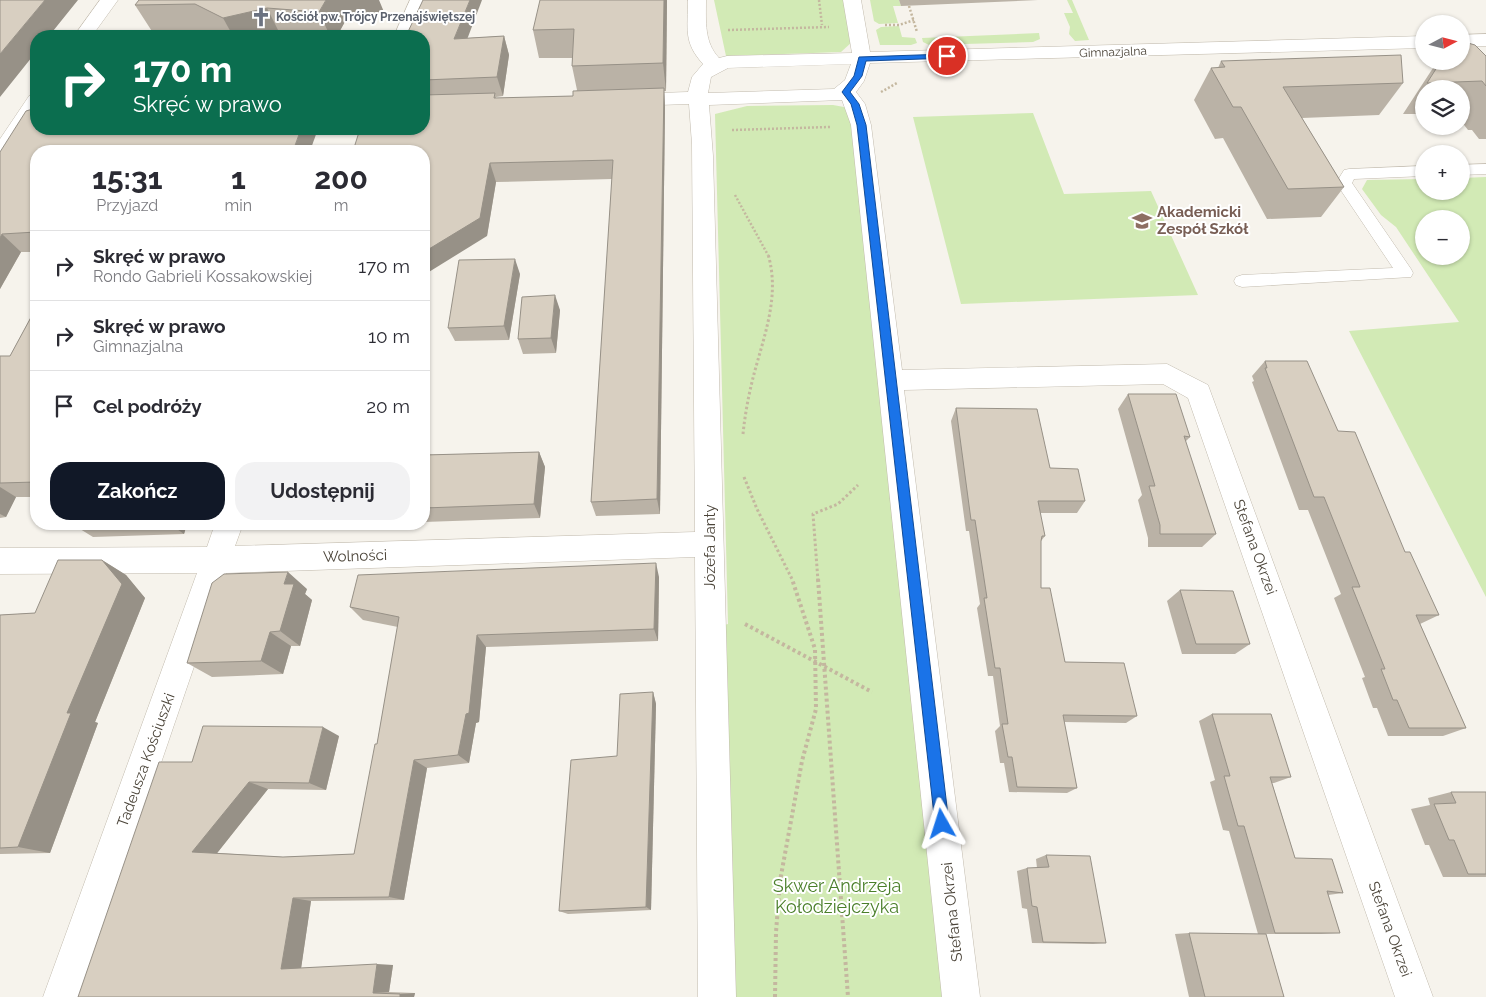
<!DOCTYPE html>
<html lang="pl">
<head>
<meta charset="utf-8">
<style>
  :root { --surface:#fff; --page:#f2f2f3; --text:#2b2b33; --muted:#7c7c81; --line:#e1e1e2; --accent:#111827 }
  body { margin:0; font-family:Raleway,sans-serif; background:var(--page); color:var(--text); height:100vh; display:flex; flex-direction:column; font-size:19px; white-space:nowrap }
  * { box-sizing:border-box; margin:0 }
  p { font-size:16px; color:var(--muted) }
  .icon { flex:none; width:28px; height:28px; fill:none; stroke:currentColor; stroke-width:2; stroke-linecap:round; stroke-linejoin:round }
  .map { position:relative; flex:1; overflow:hidden }
  .drawer { position:absolute; left:30px; top:145px; width:400px; height:385px; display:flex; flex-direction:column; background:var(--surface); border-radius:20px; box-shadow:0 1px 4px #0004 }
  .drawer>* { flex:none }
  .hud { position:absolute; left:30px; top:30px; width:400px; height:105px; border-radius:20px; box-shadow:0 1px 4px #0004; background:#0b6e4f; color:#fff; overflow:hidden }
  .needle { width:32px; rotate:83deg }
  .buttons { position:absolute; left:1415px; top:15px; display:grid; gap:10px }
  .buttons a { display:grid; place-items:center; width:55px; height:55px; border-radius:50%; background:var(--surface); box-shadow:0 1px 4px #0004; font-size:25px }
  .pin { position:absolute; display:grid; place-items:center; width:42px; height:42px; color:#fff; margin:-21px; border:2px solid #fff; border-radius:50%; box-shadow:0 1px 5px #0007 }
  .me { position:absolute; width:55px; margin:-28px; rotate:354deg; stroke-linejoin:round; filter:drop-shadow(0 0 4px #0008) }
  .turn { display:flex; align-items:center; gap:18px; height:105px; padding:0 20px; font-size:22px }
  .turn .icon { width:65px; height:65px; stroke-width:2.5 }
  .turn b { display:block; font-size:35px; line-height:42px }
  .eta { display:flex; justify-content:space-evenly; align-items:center; height:85px; text-align:center }
  .eta b { font-size:30px; font-weight:700; line-height:35px }
  .primary-button { display:flex; gap:10px; margin-top:auto; padding:10px 20px }
  .primary-button a { flex:1; height:58px; border-radius:20px; background:var(--accent); color:#fff; font-size:20px; font-weight:700; line-height:58px; text-align:center }
  .primary-button a+a { background:var(--page); color:var(--text) }
  ul { padding:0; list-style:none }
  li { display:flex; align-items:center; gap:15px; height:70px; padding:0 20px; border-top:1px solid var(--line) }
  li div { flex:1 }
  li b { display:block; font-size:19px }
  li em { font-style:normal }
  .map>svg:first-child { display:block }
</style>
</head>
<body>
<div class="map">
<svg width="1486" height="997" viewBox="0 0 1486 997">
  <rect width="100%" height="100%" fill="#f6f3ec"/>
  <g fill="#d2eab5" fill-rule="evenodd">
    <polygon points="714,0 848,0 852,42 841,52 726,56"/>
    <polygon points="870,0 899,0 901,6 893,6 898,23 879,24 874,21"/>
    <polygon points="1067,0 1072,0 1089,40 1075,41 1069,34 1070,27 1064,13 1073,13"/>
    <polygon points="899,26 902,37 915,38 917,43 911,45 880,45 876,30 881,27"/>
    <polygon points="1039,33 1040,39 1033,42 929,45 923,42 922,38"/>
    <polygon points="833,105 855,109 949,997 735,997 724,625 728,624 715,114 747,106"/>
    <polygon points="1033,113 1064,194 1151,191 1198,295 961,304 913,117"/>
    <path d="M1486,177V597L1349,331L1459,322L1396,227L1381,215L1362,189L1367,180L1424,179V191H1461V178ZM1424,219H1461V256H1424Z"/>
  </g>
  <g fill="none" stroke-linecap="round" stroke-linejoin="round">
    <defs>
      <g id="lane">
        <polygon points="1486,164 1486,174 1461,175 1461,165"/>
        <polygon points="1424,166 1424,176 1354,179 1352,183 1411,269 1413,273 1411,277 1242,287 1236,285 1234,281 1236,277 1242,275 1393,268 1336,183 1344,170 1349,169"/>
      </g>
      <g id="street">
        <polygon points="100,0 118,0 92,36 74,36"/>
        <polygon points="410,0 428,0 412,36 394,36"/>
        <path d="M688,0H706C706,22 704,42 719,58L727,56L852,53L843,0H861L870,52L1424,36V48L870,63L864,81L856,92L865,104L871,125L902,370L1167,364L1208,385L1433,997H1395L1188,398L1163,384L904,390L980,997H942L851,125L842,100L709,105L713,156L736,997H698L695,557L226,573L81,997H43L197,573L0,574V548L207,547L215,524H243L235,546L695,532L692,144L689,104L628,106L621,104L618,100L621,96L628,94L688,92L692,77L703,64C683,42 688,29 688,0ZM851,64L845,80L834,89L708,93L711,77L728,68Z"/>
        <polygon points="1486,34 1486,46 1461,47 1461,35"/>
        <polygon points="36,94 36,115 7,160 0,162 0,139 29,96"/>
      </g>
    </defs>
    <use href="#lane" stroke="#c2bbae" stroke-width="1"/>
    <use href="#street" stroke="#c2bbae" stroke-width="1"/>
    <g stroke="#c4b79f" stroke-width="2.5" stroke-dasharray="2 2" stroke-linecap="butt">
      <polyline points="819,0 822,25"/>
      <polyline points="909,6 917,32"/>
      <polyline points="885,25 899,25 914,20"/>
      <polyline points="728,30 829,27"/>
      <polyline points="881,92 897,83"/>
      <polyline points="732,130 830,127"/>
      <polyline points="735,195 768,255"/>
    </g>
    <g stroke="#c4b79f" stroke-width="3" stroke-dasharray="2.5 2.5" stroke-linecap="butt">
      <path d="M743,434C745,414 749,393 754,374C765,333 780,295 768,254"/>
      <polyline points="744,477 757,509 793,581"/>
      <polyline points="818,581 813,514 838,504 858,485"/>
    </g>
    <g stroke="#c4b79f" stroke-width="4" stroke-dasharray="3 3" stroke-linecap="butt">
      <polyline points="818,579 848,997"/>
      <polyline points="745,624 872,692"/>
      <polyline points="775,997 776,932 780,881 802,761 816,709 815,649 792,579"/>
    </g>
    <use href="#lane" fill="#fff" fill-rule="evenodd"/>
    <use href="#street" fill="#fff" fill-rule="evenodd"/>
  </g>
  <g fill="#bab2a6">
    <polygon points="139,0 384,12 347,18 337,36 155,36 135,5"/>
    <polygon points="667,0 666,91 664,91 665,107 660,514 596,516 591,502 612,179 496,182 487,236 424,129 424,36 468,38 504,36 509,55 503,96 496,97 496,98 573,96 577,90 572,66 572,58 539,58 533,30"/>
    <polygon points="899,0 1038,0 901,6"/>
    <polygon points="1486,56 1486,139 1479,139 1472,130 1468,130 1461,121 1461,89 1424,89 1424,114 1403,114 1431,71 1438,61 1461,61"/>
    <polygon points="1221,61 1403,83 1379,115 1302,118 1344,187 1321,217 1267,219 1223,138 1215,139 1194,100 1211,68 1218,68"/>
    <polygon points="36,151 36,252 21,252 0,289 0,152"/>
    <polygon points="520,274 509,340 455,341 448,328"/>
    <polygon points="36,308 36,497 16,497 6,517 0,518 0,356 10,356"/>
    <polygon points="560,310 556,353 523,354 518,339"/>
    <polygon points="1265,361 1338,431 1405,552 1439,615 1420,624 1466,728 1443,736 1388,736 1377,708 1373,708 1362,678 1365,677 1334,598 1341,594 1308,510 1299,510 1252,382 1254,381 1252,376"/>
    <polygon points="1128,394 1190,437 1185,442 1216,534 1202,547 1148,547 1148,538 1138,500 1142,495 1118,409"/>
    <polygon points="956,408 1050,468 1085,501 1077,513 1040,513 1045,536 1041,541 1041,588 1065,662 1137,716 1126,723 1064,722 1077,788 1067,793 1009,792 1004,763 1000,763 995,731 1000,726 993,676 988,676 977,608 980,604 969,531 966,531 951,421"/>
    <polygon points="539,452 545,467 540,518 424,522 424,455"/>
    <polygon points="72,524 187,524 184,534 93,537"/>
    <polygon points="252,524 333,524 333,525 257,528"/>
    <polygon points="102,560 126,575 145,598 95,722 98,723 50,853 0,854 0,615 35,613"/>
    <polygon points="659,577 658,641 486,647 479,722 476,723 469,763 427,768 404,900 311,901 301,968 393,965 389,992 415,993 414,997 78,997 192,762 339,736 326,790 268,789 217,853 283,857 354,854 377,744 398,627 363,620 350,607"/>
    <polygon points="307,589 305,594 312,600 300,646 291,646 283,674 212,677 187,663"/>
    <polygon points="1180,590 1250,644 1235,654 1182,654 1167,601"/>
    <polygon points="653,692 656,704 651,910 568,914 559,911 617,756"/>
    <polygon points="1212,714 1291,777 1274,783 1272,783 1295,858 1343,893 1328,895 1340,933 1321,934 1266,934 1284,997 1189,997 1175,934 1189,933 1258,934 1229,831 1223,830 1210,782 1215,780 1199,721"/>
    <polygon points="1451,792 1486,792 1486,877 1443,877 1429,845 1425,845 1411,809 1430,805 1428,798"/>
    <polygon points="1046,855 1106,943 1093,944 1032,943 1027,909 1022,908 1017,871 1027,868 1037,868 1036,859"/>
  </g>
  <g fill="#979187">
    <polygon points="45,0 78,0 49,36 36,36 36,52 0,97 0,54"/>
    <polygon points="326,0 379,0 384,12 347,18 337,36 330,36 319,12"/>
    <polygon points="470,0 482,0 460,58 454,39"/>
    <polygon points="664,0 667,0 666,91 663,63"/>
    <polygon points="267,8 281,36 233,36 223,18"/>
    <polygon points="504,36 509,55 503,96 497,77"/>
    <polygon points="664,88 665,107 660,514 657,499"/>
    <polygon points="301,129 318,129 310,151 293,151"/>
    <polygon points="490,163 496,182 487,236 424,275 424,252"/>
    <polygon points="2,234 21,252 0,289 0,238"/>
    <polygon points="515,259 520,274 509,340 504,326"/>
    <polygon points="555,295 560,310 556,353 551,338"/>
    <polygon points="539,452 545,467 540,518 534,504"/>
    <polygon points="0,487 16,497 6,517 0,514"/>
    <polygon points="170,524 187,524 184,534"/>
    <polygon points="102,560 126,575 145,598 95,722 98,723 50,853 18,847 67,713"/>
    <polygon points="656,563 659,577 658,641 654,629"/>
    <polygon points="288,572 307,589 305,594 312,600 300,646 280,631 284,584"/>
    <polygon points="270,632 291,646 283,674 261,661"/>
    <polygon points="477,635 486,647 479,722 476,723 469,763 458,755 466,714"/>
    <polygon points="653,692 656,704 651,910 646,907"/>
    <polygon points="323,727 339,736 326,790 309,783"/>
    <polygon points="414,760 427,768 404,900 389,897"/>
    <polygon points="249,782 268,789 214,857 192,852"/>
    <polygon points="293,898 311,901 301,969 281,969"/>
    <polygon points="377,964 393,965 389,992 373,993"/>
    <polygon points="415,993 414,997 400,997 400,994"/>
  </g>
  <g fill="#d8cfc1" stroke="#979187">
    <polygon points="0,0 45,0 0,54"/>
    <polygon points="139,0 326,0 319,12 267,8 223,18 195,4 135,5"/>
    <polygon points="423,0 470,0 454,39 504,36 497,77 424,80 424,36 406,36"/>
    <polygon points="540,0 664,0 663,63 572,66 574,29 533,30"/>
    <polygon points="1461,41 1475,45 1486,56 1486,86 1482,81 1427,83 1441,61 1461,61"/>
    <polygon points="1401,55 1403,83 1283,87 1344,187 1288,189 1241,107 1233,107 1211,68 1225,67 1221,61"/>
    <polygon points="664,88 657,499 591,502 613,160 490,163 480,218 424,252 424,151 353,151 360,129 424,129 424,95 495,93 494,98 573,96 573,91"/>
    <polygon points="36,108 36,129 301,129 293,151 36,151 36,232 2,234 0,238 0,152 26,111"/>
    <polygon points="515,259 504,326 448,328 459,260"/>
    <polygon points="555,295 551,338 518,339 522,297"/>
    <polygon points="36,308 36,482 0,483 0,356 10,356"/>
    <polygon points="1265,361 1307,361 1338,431 1355,432 1405,552 1410,552 1439,615 1416,615 1466,728 1409,728 1397,700 1393,700 1381,669 1385,669 1352,587 1360,587 1324,497 1314,497 1265,368 1267,368"/>
    <polygon points="1128,394 1176,394 1190,437 1184,436 1216,534 1160,534 1160,525 1149,486 1155,486"/>
    <polygon points="956,408 1037,409 1050,468 1078,469 1085,501 1038,501 1045,536 1042,536 1041,541 1041,588 1050,588 1065,662 1124,663 1137,716 1063,715 1077,788 1017,787 1012,757 1008,757 1002,724 1008,724 1000,668 995,668 984,598 987,598 975,520 971,520"/>
    <polygon points="539,452 534,504 424,508 424,455"/>
    <polygon points="58,560 102,560 122,584 67,713 71,713 18,847 0,848 0,615 35,613"/>
    <polygon points="656,563 654,629 477,635 469,713 466,714 458,755 414,760 389,897 293,898 281,969 377,964 373,993 400,994 400,997 78,997 159,762 192,762 203,726 323,727 309,783 249,782 192,852 283,857 354,854 375,744 377,744 399,617 350,607 358,575"/>
    <polygon points="288,572 284,584 294,584 280,631 270,632 261,661 187,663 212,583 224,574"/>
    <polygon points="1180,590 1233,591 1250,644 1196,644"/>
    <polygon points="653,692 646,907 559,911 571,760 617,756 620,694"/>
    <polygon points="1212,714 1271,714 1291,777 1270,777 1295,858 1332,859 1343,893 1327,891 1340,933 1275,933 1244,826 1238,826 1224,776 1230,776"/>
    <polygon points="1451,792 1486,792 1486,874 1468,874 1454,840 1449,840 1434,804 1456,803"/>
    <polygon points="1046,855 1090,856 1106,943 1043,942 1037,907 1032,906 1027,868 1049,867"/>
    <polygon points="1189,933 1266,934 1284,997 1205,997"/>
  </g>
  <polygon fill="#1a73e8" stroke="#114b97" points="947,54 951,56 950,58 866,61 862,76 850,92 859,104 866,125 949,824 947,829 942,831 937,829 935,824 857,125 851,104 842,92 854,76 859,57"/>
  <defs>
    <symbol id="church-bare" viewBox="-9 -9 18 18"><path d="M-1.2-6h2.4v3.5h3.3v2.4h-3.3V6h-2.4V-.1h-3.3v-2.4h3.3Z" fill="#6b7280" stroke="#fff" stroke-width="2.5" paint-order="stroke"/></symbol>
    <symbol id="school-bare" viewBox="-9 -9 18 18"><path d="M0-5L7-2L0 1L-7-2ZM-4 1L0 2.5L4 1V4Q0 6-4 4Z" fill="#8d6e63" stroke="#fff" stroke-width="2.5" paint-order="stroke"/></symbol>
  </defs>
  <g fill-rule="evenodd">
    <use href="#church-bare" x="247" y="3" width="28" height="28"/>
    <use href="#school-bare" x="1128" y="207" width="28" height="28"/>
  </g>
  <g text-anchor="middle" dominant-baseline="central" stroke-width="4" stroke-linejoin="round" paint-order="stroke">
    <g font-size="12" font-weight="bold" fill="#5b616d" stroke="#fff" text-anchor="start">
      <text x="276" y="17">Kościół pw. Trójcy Przenajświętszej</text>
    </g>
    <g font-size="12" fill="#4b4439" stroke="#fff">
      <text transform="translate(1113 52) rotate(-2)">Gimnazjalna</text>
    </g>
    <g font-size="15" font-weight="bold" fill="#785e54" stroke="#fff" text-anchor="start">
      <text x="1157" y="212">Akademicki<tspan x="1157" dy="17">Zespół Szkół</tspan></text>
    </g>
    <g font-size="15" fill="#4b4439" stroke="#fff">
      <text transform="translate(710 547) rotate(-90)">Józefa Janty</text>
      <text transform="translate(1255 547) rotate(70)">Stefana Okrzei</text>
      <text transform="translate(355 556) rotate(-2)">Wolności</text>
      <text transform="translate(146 760) rotate(-70)">Tadeusza Kościuszki</text>
      <text transform="translate(952 912) rotate(-96)">Stefana Okrzei</text>
      <text transform="translate(1390 929) rotate(70)">Stefana Okrzei</text>
    </g>
    <g font-size="18" fill="#4a7f2a" stroke="#fff">
      <text x="837" y="885">Skwer Andrzeja<tspan x="837" dy="21">Kołodziejczyka</tspan></text>
    </g>
  </g>
</svg>
<div class="buttons">
<a><svg class="needle" viewBox="-14 -14 28 28"><path d="M0-13l5 13h-10z" fill="#e53935"/><path d="M0 13l5-13h-10z" fill="#7c7c81"/></svg></a>
<a><svg class="icon" aria-label="layers" viewBox="0 0 24 24"><path d="M12 4l9 5-9 5-9-5zM3 14l9 5 9-5"/></svg></a>
<a>+</a>
<a>−</a>
</div>
<div class="pin" style="left:947px;top:56px;background:#d93025"><svg class="icon" aria-label="arrive" viewBox="0 0 24 24"><path d="M6 21V4h12l-3 4 3 4H6"/></svg></div>
<svg class="me" style="left:942px;top:824px" viewBox="-20 -20 40 40"><path d="M0-17L14 15 0 8-14 15z" fill="#1a73e8" stroke="#fff" stroke-width="4"/></svg>
<div class="hud">
<div class="turn"><svg class="icon" aria-label="right" viewBox="0 0 24 24"><path d="M7 20v-9h11M14 6l5 5-5 5"/></svg><div><b>170 m</b>Skręć w prawo</div></div>
</div>
<section class="drawer">
<div class="eta">
<div><b>15:31</b><p>Przyjazd</p></div>
<div><b>1</b><p>min</p></div>
<div><b>200</b><p>m</p></div>
</div>
<ul>
<li><svg class="icon" aria-label="right" viewBox="0 0 24 24"><path d="M7 20v-9h11M14 6l5 5-5 5"/></svg><div><b>Skręć w prawo</b><p>Rondo Gabrieli Kossakowskiej</p></div><em>170 m</em></li>
<li><svg class="icon" aria-label="right" viewBox="0 0 24 24"><path d="M7 20v-9h11M14 6l5 5-5 5"/></svg><div><b>Skręć w prawo</b><p>Gimnazjalna</p></div><em>10 m</em></li>
<li><svg class="icon" aria-label="arrive" viewBox="0 0 24 24"><path d="M6 21V4h12l-3 4 3 4H6"/></svg><div><b>Cel podróży</b></div><em>20 m</em></li>
</ul>
<div class="primary-button"><a>Zakończ</a><a>Udostępnij</a></div>
</section>
</div>
</body>
</html>
